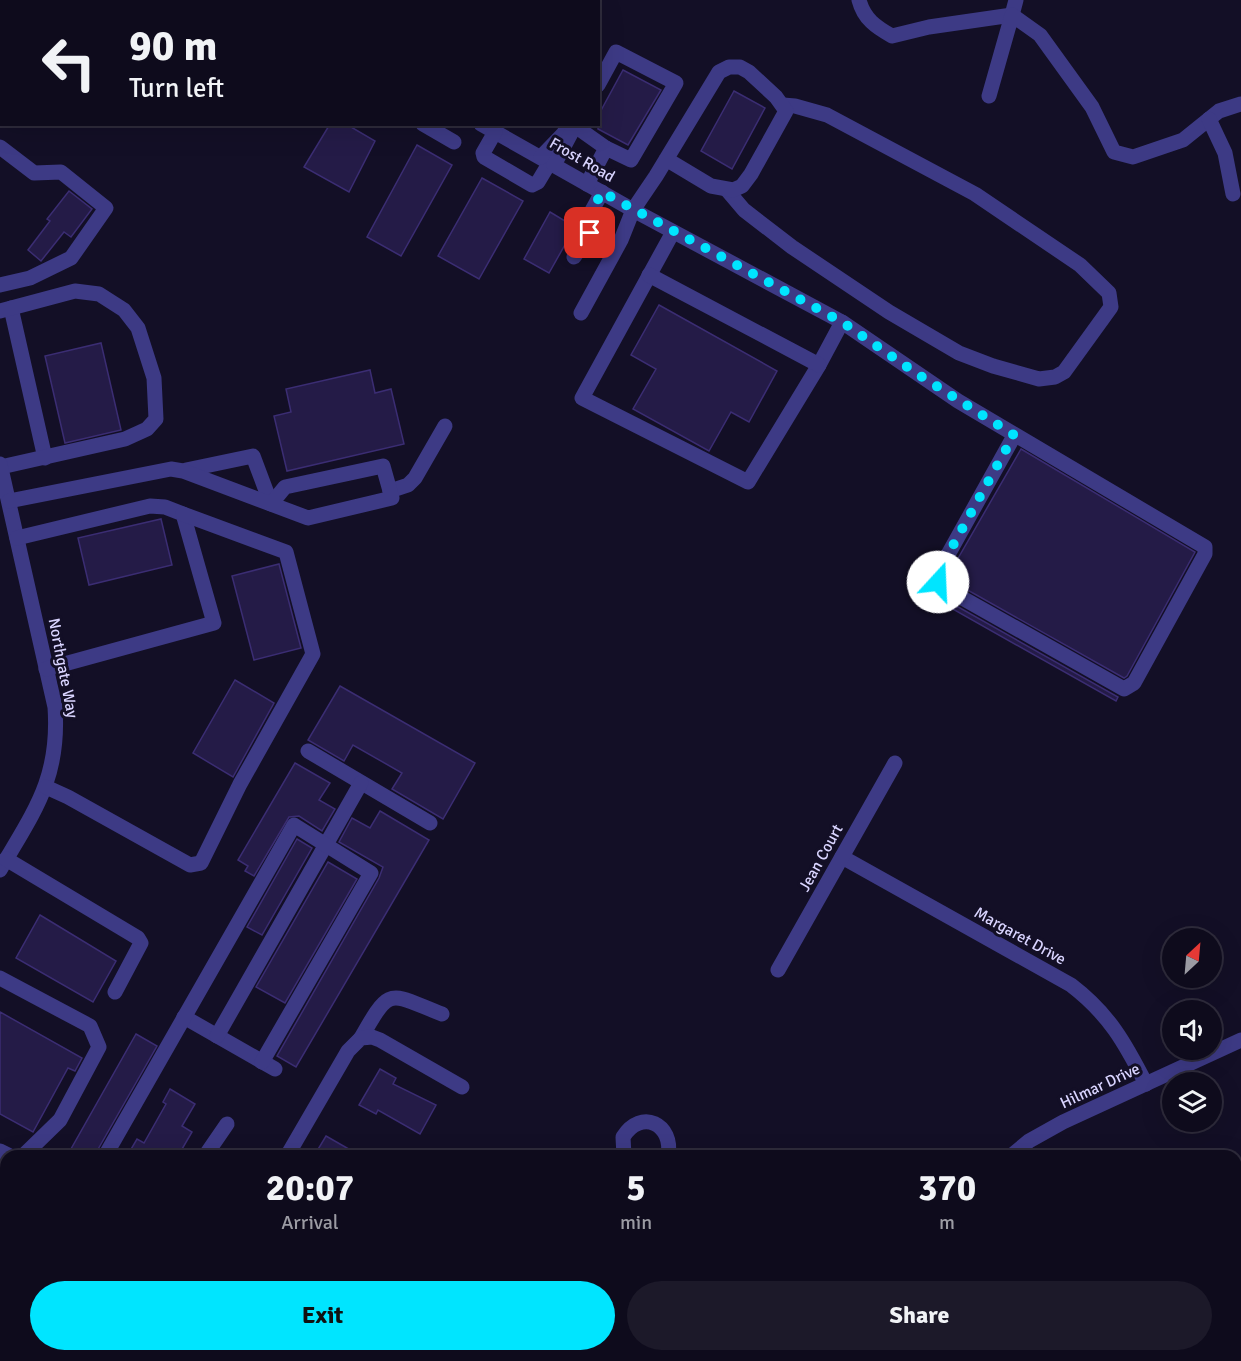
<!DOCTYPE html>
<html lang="en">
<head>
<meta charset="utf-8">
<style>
  :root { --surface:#0e0b1c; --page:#1c1929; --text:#f1f3f6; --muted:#9b9ba3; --line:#2e2b3b; --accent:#00e5ff }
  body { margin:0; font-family:Signika,sans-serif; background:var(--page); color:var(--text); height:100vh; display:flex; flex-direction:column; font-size:22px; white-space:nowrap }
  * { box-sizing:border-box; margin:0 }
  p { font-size:20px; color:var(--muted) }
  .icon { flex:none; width:33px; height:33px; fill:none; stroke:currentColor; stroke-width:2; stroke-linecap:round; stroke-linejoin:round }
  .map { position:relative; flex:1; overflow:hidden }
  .drawer { position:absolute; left:0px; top:1150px; width:1242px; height:212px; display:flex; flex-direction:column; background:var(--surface); border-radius:18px 18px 0 0; box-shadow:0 6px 24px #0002,0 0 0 2px var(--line) }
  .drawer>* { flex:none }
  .banner { position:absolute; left:0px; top:0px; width:600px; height:126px; box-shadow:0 6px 24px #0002,0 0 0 2px var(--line); background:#0e0b1c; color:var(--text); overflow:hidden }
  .needle { width:39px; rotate:26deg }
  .controls { position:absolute; left:1162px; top:928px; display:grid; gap:12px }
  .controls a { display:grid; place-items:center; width:60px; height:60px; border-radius:50%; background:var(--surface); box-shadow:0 6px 24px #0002,0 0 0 2px var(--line); font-size:30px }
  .pin { position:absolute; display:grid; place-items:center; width:51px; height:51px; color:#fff; margin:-26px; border-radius:12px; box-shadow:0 3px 9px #0006 }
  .me { position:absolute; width:66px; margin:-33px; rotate:20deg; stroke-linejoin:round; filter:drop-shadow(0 0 4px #0008) }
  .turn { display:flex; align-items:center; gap:21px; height:126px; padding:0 30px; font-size:27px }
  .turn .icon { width:78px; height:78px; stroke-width:2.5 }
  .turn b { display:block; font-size:42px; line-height:51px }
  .eta { display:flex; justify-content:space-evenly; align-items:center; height:102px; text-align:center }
  .eta b { font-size:36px; font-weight:700; line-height:42px }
  .cta { display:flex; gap:12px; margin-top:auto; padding:12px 30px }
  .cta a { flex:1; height:69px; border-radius:36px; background:var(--accent); color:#111; font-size:24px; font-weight:700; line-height:69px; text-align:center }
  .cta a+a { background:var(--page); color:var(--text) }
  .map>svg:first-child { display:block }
</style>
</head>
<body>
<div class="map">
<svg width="1241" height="1361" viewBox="0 0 1241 1361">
  <rect width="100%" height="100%" fill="#130f26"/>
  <g fill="#241b47" stroke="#3b2d73" stroke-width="1.5">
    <polygon points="623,70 661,90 628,145 598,129 598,116"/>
    <polygon points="734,91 765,108 732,169 701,151"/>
    <polygon points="330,124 346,124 375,141 349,192 304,167"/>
    <polygon points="417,145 452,165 401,256 367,237"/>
    <polygon points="482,178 523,201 479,279 438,256"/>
    <polygon points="69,191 92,209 71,237 64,232 41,261 28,250 50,221 47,219"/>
    <polygon points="550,212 575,227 549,273 524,259"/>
    <polygon points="659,305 777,371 749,422 731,412 709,451 633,409 656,369 631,355"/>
    <polygon points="101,343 121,430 65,443 45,356"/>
    <polygon points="370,370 375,393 391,389 404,444 287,471 274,416 291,412 286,389"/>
    <polygon points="1021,449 1195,552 1127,676 1124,678 948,579 949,574"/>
    <polygon points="161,519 172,565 89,585 78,538"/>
    <polygon points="279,564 301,648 254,660 232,576"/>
    <polygon points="937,595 1118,697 1116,701 935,599"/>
    <polygon points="235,680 274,703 233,777 193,753"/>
    <polygon points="340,686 475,763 443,819 392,789 402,773 353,745 344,761 308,740"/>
    <polygon points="295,763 330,783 319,800 335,809 322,831 299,816 289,817 254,876 245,871 248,866 238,860"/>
    <polygon points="380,811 429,840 296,1067 277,1056 379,878 383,867 339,842 352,818 370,828"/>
    <polygon points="297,839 312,848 262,935 247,927"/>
    <polygon points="328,862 357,879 285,1003 256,987"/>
    <polygon points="40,915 116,961 93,1002 16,958"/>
    <polygon points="0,1012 82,1058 75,1071 68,1068 33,1132 0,1114"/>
    <polygon points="136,1034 157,1046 97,1151 95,1156 67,1156"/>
    <polygon points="380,1069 396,1078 393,1084 436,1105 420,1134 378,1110 376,1114 359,1105"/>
    <polygon points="170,1089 195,1104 182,1126 192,1132 178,1156 127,1156 137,1139 144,1143 166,1104 163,1102"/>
    <polygon points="326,1136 361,1156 314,1156"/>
  </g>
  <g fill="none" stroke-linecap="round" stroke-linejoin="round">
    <g stroke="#2fb8b0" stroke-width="2" stroke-dasharray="3 4.5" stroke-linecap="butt">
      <polyline points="8,2 9,0"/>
      <polyline points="0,12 2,10"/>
      <polyline points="0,1244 6,1248"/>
      <polyline points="204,1356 213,1361"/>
    </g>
    <g stroke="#3d3a85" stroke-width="15">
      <polyline points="328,0 329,2"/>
      <path d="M859,0C864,19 876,27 892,36L929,27L1012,15L1016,0"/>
      <polyline points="227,2 228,0"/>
      <polyline points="409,2 410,0"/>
      <polyline points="540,2 541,0"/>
      <polyline points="989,96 1012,15 1040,35 1092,107 1114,152 1133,157 1183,140 1219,111 1241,104"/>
      <polyline points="1209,119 1225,153 1233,194"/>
      <polyline points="423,124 454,142"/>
      <polyline points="481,124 633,210 842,322 958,401 1205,547 1205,554 1134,683 1124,689 941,586 938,582 940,569 1014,436"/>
      <polyline points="575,126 606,148"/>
      <polyline points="495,132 483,153 484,157 532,185 538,182 550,162"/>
      <polyline points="0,147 34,173 61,172 106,208 71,258 30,278 0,285"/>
      <polyline points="541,157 567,130 564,124"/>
      <polyline points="554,165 576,124"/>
      <polyline points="587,184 606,148 631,160 676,83 616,52 598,85"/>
      <polyline points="727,190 744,210 792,247 889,312 959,353 993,366 1039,379 1055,377 1064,372 1111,307 1109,293 1080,265 975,194 827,115 795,106 783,105"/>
      <polyline points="673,232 582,398 748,482 819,365 842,322"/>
      <polyline points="574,257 590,233 589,216 602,192"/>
      <polyline points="649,275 819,365"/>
      <polyline points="11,308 45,458"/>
      <polyline points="0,311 75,291 99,294 124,310 138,328 154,378 156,419 147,429 125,439 1,467"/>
      <polyline points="581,313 621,240 633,210 656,176 719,72 729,67 740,67 749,72 776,97 786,111 751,174 742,186 733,190 711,186 666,159"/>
      <path d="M0,464L55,707C60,779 34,811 0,870"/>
      <polyline points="186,470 253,456 271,504"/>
      <polyline points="390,491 408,485 415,478 445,426"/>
      <polyline points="9,501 171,469 183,471 308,518 392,498 383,466 285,487 271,504"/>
      <polyline points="17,538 150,506 165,507 183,514 214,623 46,669"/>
      <polyline points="308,751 430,823"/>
      <polyline points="46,787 68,797 190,865 201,863 240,784 313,654 286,552 183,514"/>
      <path d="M842,857L1071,985C1109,1014 1125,1043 1146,1084"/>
      <polyline points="6,859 138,938 141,943 115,992"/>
      <polyline points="778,970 895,763"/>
      <polyline points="0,978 90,1026 99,1047 60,1120 23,1156"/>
      <polyline points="184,1017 275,1069"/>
      <polyline points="217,1036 361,783"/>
      <path d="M361,1038C391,985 388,993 442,1014"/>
      <polyline points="0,1151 10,1156"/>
      <polyline points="105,1156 294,825 371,873 262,1062"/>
      <polyline points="205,1156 227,1124"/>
      <polyline points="287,1156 348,1051 361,1038 372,1037 380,1040 462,1087"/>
      <path d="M624,1156L623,1137C641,1108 674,1124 668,1156"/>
      <polyline points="1011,1156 1029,1141 1063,1122 1241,1040"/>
      <polyline points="0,1196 6,1185"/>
      <polyline points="159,1361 162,1356"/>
      <polyline points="361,1361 364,1356"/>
      <polyline points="912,1361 913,1356"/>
    </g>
    <g stroke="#c25bff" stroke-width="15">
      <polyline points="0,1215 6,1218"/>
      <polyline points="250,1356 258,1361"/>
    </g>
  </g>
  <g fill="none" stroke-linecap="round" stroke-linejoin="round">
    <polyline stroke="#00e5ff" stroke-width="10" stroke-dasharray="0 18" points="590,233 589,216 602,192 842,322 919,375 1014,435 940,569 938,582"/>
  </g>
  <g text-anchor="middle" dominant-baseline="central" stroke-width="6" stroke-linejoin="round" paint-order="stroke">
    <g font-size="16" fill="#d9d4ff" stroke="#130f26">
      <text transform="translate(582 160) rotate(30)">Frost Road</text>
      <text transform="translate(63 668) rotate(79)">Northgate Way</text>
      <text transform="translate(821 858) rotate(-61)">Jean Court</text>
      <text transform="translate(1020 936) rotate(29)">Margaret Drive</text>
      <text transform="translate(1100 1086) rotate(-25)">Hilmar Drive</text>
    </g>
  </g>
</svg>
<div class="controls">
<a><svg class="needle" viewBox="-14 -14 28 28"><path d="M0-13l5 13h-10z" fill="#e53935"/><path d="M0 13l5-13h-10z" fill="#9b9ba3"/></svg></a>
<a><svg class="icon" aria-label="sound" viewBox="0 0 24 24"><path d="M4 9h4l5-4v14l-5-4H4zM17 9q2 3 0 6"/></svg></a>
<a><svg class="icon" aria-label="layers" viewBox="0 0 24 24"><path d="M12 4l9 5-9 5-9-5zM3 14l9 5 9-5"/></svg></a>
</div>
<div class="pin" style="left:590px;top:233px;background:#d93025"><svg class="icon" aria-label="arrive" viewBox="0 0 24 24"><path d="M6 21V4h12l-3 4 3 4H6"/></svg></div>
<svg class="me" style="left:938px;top:582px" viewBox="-20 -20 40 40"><circle r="19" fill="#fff"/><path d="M0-13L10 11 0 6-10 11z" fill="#00e5ff"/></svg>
<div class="banner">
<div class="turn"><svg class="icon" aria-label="left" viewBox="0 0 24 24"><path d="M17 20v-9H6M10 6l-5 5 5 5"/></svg><div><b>90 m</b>Turn left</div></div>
</div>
<section class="drawer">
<div class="eta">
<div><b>20:07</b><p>Arrival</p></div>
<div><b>5</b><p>min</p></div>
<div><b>370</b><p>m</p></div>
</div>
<div class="cta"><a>Exit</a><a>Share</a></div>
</section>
</div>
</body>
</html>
